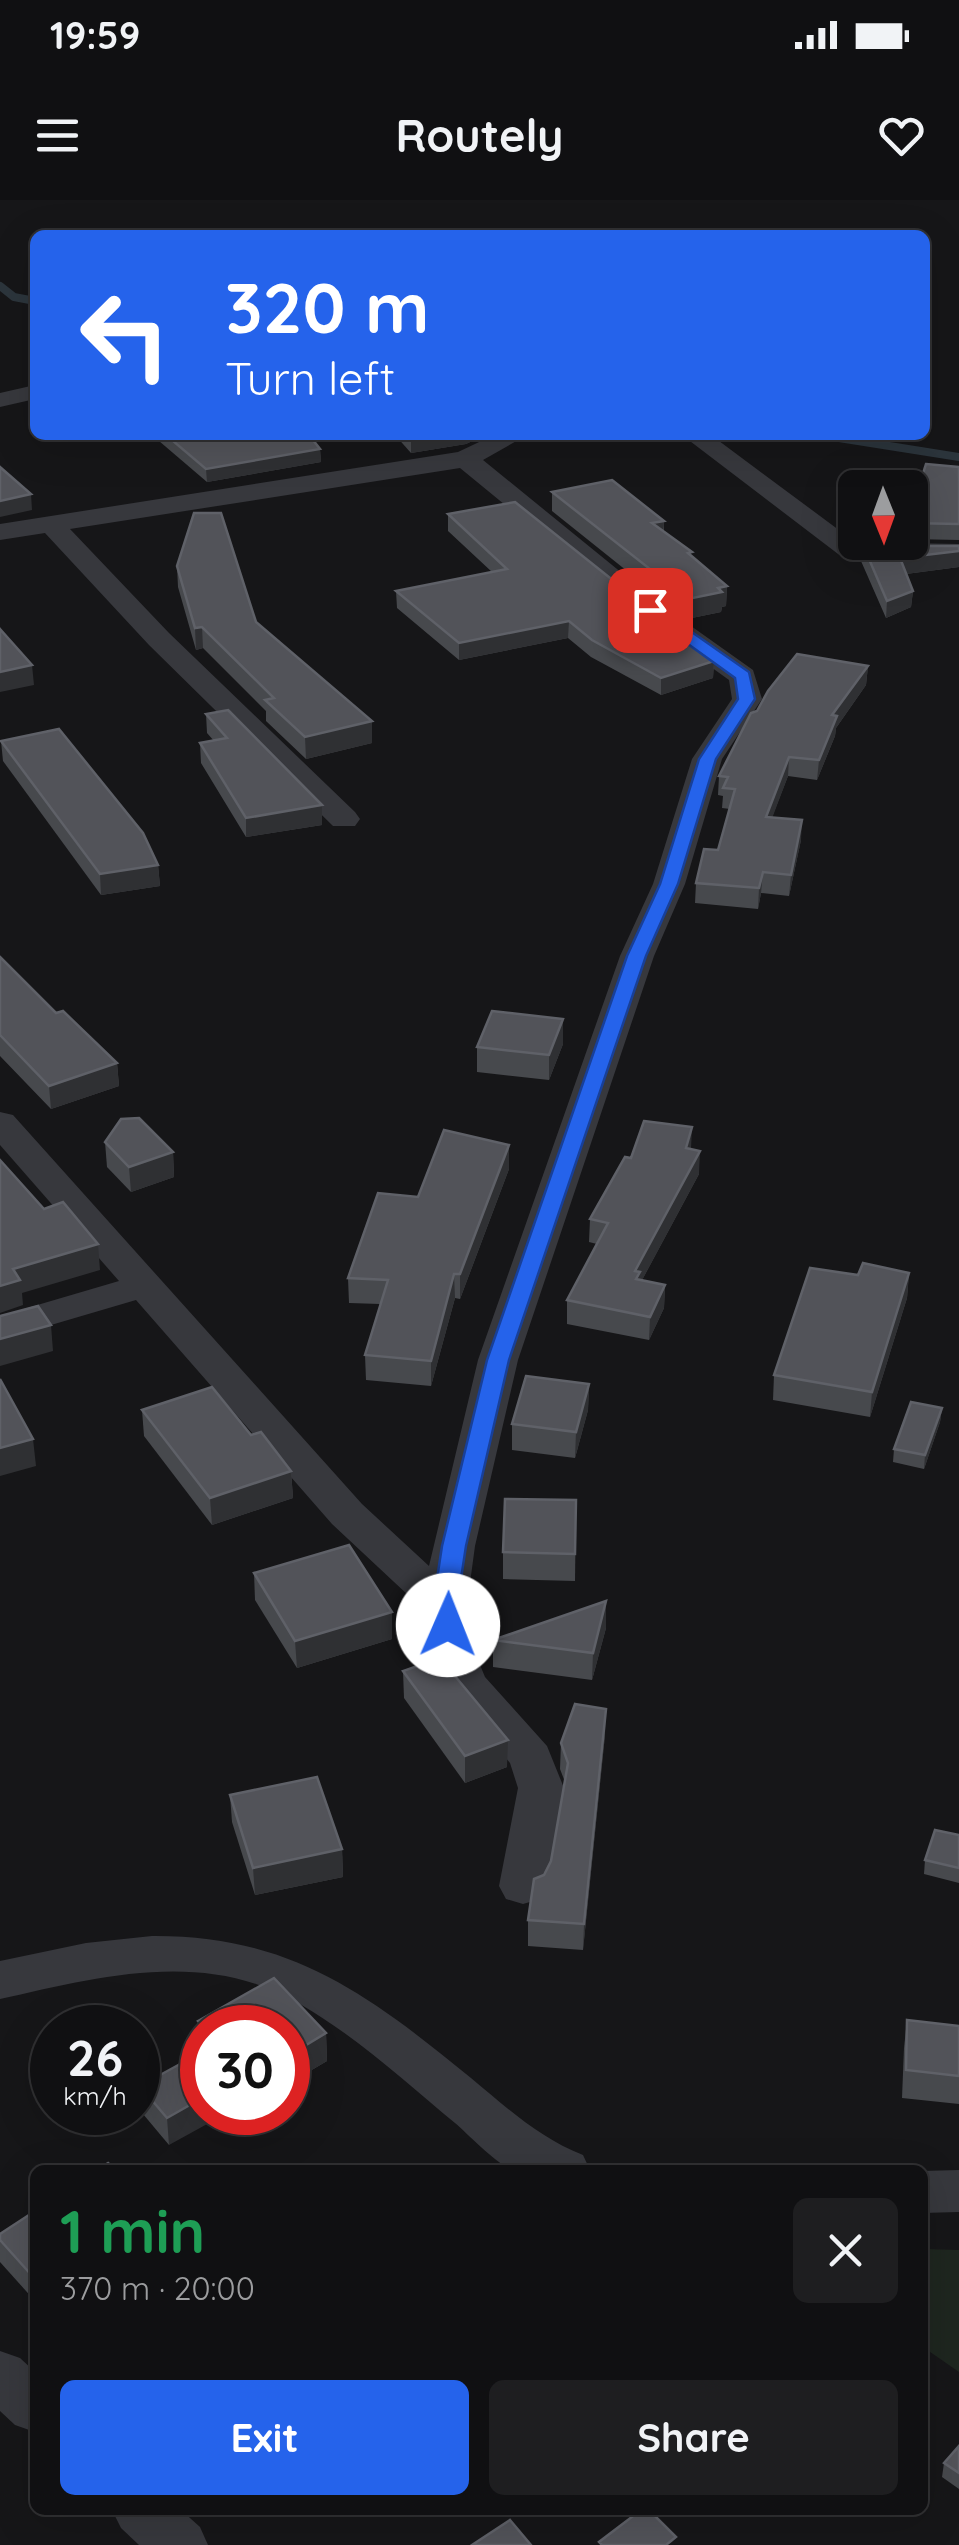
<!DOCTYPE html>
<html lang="en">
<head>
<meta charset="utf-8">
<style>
  :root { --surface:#101012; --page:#1e1e20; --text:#f1f3f6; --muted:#9c9d9f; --line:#303032; --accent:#2563eb }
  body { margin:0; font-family:Quicksand,sans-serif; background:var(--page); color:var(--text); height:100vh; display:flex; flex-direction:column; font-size:38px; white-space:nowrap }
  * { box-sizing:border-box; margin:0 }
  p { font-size:32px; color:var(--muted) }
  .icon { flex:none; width:55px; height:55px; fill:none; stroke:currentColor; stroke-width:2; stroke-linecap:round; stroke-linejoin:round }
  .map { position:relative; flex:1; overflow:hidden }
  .panel { position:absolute; left:30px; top:1965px; width:898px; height:350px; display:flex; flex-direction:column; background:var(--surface); border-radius:15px; box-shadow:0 10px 40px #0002,0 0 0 2px var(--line) }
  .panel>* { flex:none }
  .guide { position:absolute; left:30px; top:30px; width:900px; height:210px; border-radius:15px; box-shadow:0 10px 40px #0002,0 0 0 2px var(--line); background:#2563eb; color:#fff; overflow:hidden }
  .needle { width:65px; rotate:179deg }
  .controls { position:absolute; left:838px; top:270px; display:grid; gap:20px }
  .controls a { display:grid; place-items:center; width:90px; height:90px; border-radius:15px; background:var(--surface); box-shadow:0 10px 40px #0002,0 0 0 2px var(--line); font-size:50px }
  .speed { position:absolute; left:30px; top:1805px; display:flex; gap:20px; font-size:50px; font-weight:700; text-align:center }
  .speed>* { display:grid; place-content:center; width:130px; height:130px; border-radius:50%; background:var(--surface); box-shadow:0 10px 40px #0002,0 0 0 2px var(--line); line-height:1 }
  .speed small { font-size:25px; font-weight:400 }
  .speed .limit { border:15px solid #d22; background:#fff; color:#111 }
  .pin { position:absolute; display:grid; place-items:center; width:85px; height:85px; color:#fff; margin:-42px; border-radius:20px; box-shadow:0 5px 15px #0006 }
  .me { position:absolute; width:110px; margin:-55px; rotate:1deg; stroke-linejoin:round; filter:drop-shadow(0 0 8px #0008) }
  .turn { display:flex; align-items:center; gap:35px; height:210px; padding:0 30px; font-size:45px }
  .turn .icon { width:130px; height:130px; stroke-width:2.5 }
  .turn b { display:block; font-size:70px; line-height:85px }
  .round { display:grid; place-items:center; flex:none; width:105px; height:105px; border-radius:15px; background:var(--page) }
  .summary { display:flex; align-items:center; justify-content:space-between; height:170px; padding:0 30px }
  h1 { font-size:60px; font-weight:700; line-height:75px; color:#1e9e55 }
  .primary-button { display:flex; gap:20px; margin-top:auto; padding:20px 30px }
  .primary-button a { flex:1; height:115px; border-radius:15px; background:var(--accent); color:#fff; font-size:40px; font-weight:700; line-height:115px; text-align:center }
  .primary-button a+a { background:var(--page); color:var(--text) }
  .status { display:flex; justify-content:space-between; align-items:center; height:70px; padding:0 50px; background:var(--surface); direction:ltr }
  .status svg { height:28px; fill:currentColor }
  header { display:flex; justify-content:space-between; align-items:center; height:130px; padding:0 30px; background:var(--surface); font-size:45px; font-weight:700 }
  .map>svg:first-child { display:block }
</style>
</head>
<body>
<div class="status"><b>19:59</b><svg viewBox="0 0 49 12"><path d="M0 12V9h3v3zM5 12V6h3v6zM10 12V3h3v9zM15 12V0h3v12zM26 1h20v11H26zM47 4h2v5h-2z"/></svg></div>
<header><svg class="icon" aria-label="menu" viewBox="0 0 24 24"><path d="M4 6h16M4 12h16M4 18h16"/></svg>Routely<svg class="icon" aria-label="heart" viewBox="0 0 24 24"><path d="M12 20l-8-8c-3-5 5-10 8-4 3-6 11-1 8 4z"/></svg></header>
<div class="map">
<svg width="959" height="2345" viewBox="0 0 959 2345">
  <rect width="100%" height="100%" fill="#161618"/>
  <polygon fill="#1e261f" points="923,2049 959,2050 959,2172 923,2147"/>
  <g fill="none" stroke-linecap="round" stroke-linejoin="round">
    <g stroke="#2c353c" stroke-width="8">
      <polyline points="0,86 14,97 35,101"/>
      <polyline points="820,235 959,257"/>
    </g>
    <g fill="#37383d" fill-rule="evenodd">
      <polygon points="35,185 35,199 0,207 0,193"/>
      <polygon points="494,235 527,235 483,260 660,404 753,470 762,499 722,559 685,684 654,756 518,1160 475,1346 467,1405 478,1460 485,1477 547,1546 564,1588 547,1686 540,1699 523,1704 506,1699 499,1686 518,1588 510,1563 444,1484 434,1460 424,1410 332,1324 136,1100 0,1140 0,1116 119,1081 0,945 0,912 13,915 362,1304 429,1366 478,1160 620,756 653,684 692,559 732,499 729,480 640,416 460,268 70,329 169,433 355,612 360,619 355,626 333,626 149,445 45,333 0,340 0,324 458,252"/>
      <polygon points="682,235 711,235 855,342 959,344 959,360 842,357"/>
      <path d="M152,1736C290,1735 368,1794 471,1878C506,1907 539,1938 583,1955L590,1970C567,1970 537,1975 514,1970C499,1967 468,1934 455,1923C398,1876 326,1808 256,1784C173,1756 81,1781 0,1799V1761L86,1743Z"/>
      <polygon points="959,1970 959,2012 922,2013 922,1971"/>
      <polygon points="0,2151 20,2158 35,2172 35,2232 15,2225 0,2211"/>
      <polygon points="112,2310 181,2310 200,2327 208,2345 139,2345 121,2328"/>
    </g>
  </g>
  <g fill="#47494d">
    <polygon points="152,235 309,235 320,249 321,262 207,282"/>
    <polygon points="395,235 485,235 466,244 411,253"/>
    <polygon points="959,267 959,340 910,339 910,314"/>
    <polygon points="552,292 664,321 664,332 727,386 726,406 722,407 721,412 687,419 552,311"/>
    <polygon points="847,303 855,303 855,337 845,324"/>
    <polygon points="448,314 714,461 713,478 661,495 591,457 568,438 459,460 397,408 396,391 492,372 448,331"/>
    <polygon points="863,345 897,352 959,346 959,367 906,374 913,391 911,407 886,418 861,361"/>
    <polygon points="177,366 256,422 372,543 306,559 266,521 266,511 203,448 196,450 178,387"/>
    <polygon points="868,466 866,485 836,528 835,536 817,580 788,576 772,617 801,640 789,696 761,693 758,709 695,703 696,683 718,650 730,609 722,608 723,596 718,595 719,576 757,511"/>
    <polygon points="206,514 322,625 246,637 201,563 200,543 214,541 207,533"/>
    <polygon points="1,541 158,665 160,686 101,695 3,561"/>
    <polygon points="0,757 56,813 117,863 119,886 51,909 0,856"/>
    <polygon points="563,844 549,880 477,872 477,847"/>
    <polygon points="105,942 173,952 174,977 131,992 107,967"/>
    <polygon points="509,945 509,969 460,1099 455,1098 431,1186 366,1180 365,1155 380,1104 349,1103 348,1078 418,997"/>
    <polygon points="691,949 699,974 642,1080 665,1085 664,1108 649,1140 567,1124 567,1100 597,1044 589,1042 590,1019 631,958"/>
    <polygon points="909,1073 907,1098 870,1217 773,1200 774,1175 858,1075"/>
    <polygon points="589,1184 588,1210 575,1258 512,1250 512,1224"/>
    <polygon points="942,1208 940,1222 924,1269 893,1262 894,1249"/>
    <polygon points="142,1210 251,1235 291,1271 293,1298 212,1325 144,1236"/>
    <polygon points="576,1300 575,1381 503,1379 503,1352"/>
    <polygon points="254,1373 392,1412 392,1439 297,1468 255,1400"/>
    <polygon points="606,1401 606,1428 592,1480 493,1467 493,1440"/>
    <polygon points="403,1471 507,1567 465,1583 404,1498"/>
    <polygon points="605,1535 583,1750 528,1746 528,1720 544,1675 551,1661 565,1582 560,1569 561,1543"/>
    <polygon points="230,1595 342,1649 343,1677 255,1695 232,1622"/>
    <polygon points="959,1635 959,1683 924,1674 925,1660"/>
    <polygon points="274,1778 326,1833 327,1861 288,1884 288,1828 202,1828 202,1851 200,1849 198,1821"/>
    <polygon points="907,1820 959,1826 959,1904 902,1898 904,1848"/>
    <polygon points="202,1852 169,1945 143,1914 140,1886"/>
    <polygon points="35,2011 35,2101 0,2062 0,2034"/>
    <polygon points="959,2246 959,2289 942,2277 944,2263"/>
  </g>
  <g fill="#2f3033">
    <polygon points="428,235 485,235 466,244 411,253 411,238"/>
    <polygon points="320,249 321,262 207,282 206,269"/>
    <polygon points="31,294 32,310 0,317 0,301"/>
    <polygon points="664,321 663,340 652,323"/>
    <polygon points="959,351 959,367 898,375 900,358"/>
    <polygon points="727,386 726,406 722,407 721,412 687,419 688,399"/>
    <polygon points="913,391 911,407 886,418 887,401"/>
    <polygon points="569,421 568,438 459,460 459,443"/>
    <polygon points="202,427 203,448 196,450 195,428"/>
    <polygon points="714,461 713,478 661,495 661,478"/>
    <polygon points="32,465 34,485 0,492 0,472"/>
    <polygon points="868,466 866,485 836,528 835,536 817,580 819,560 832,515"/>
    <polygon points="372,521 372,543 306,559 305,537"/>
    <polygon points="789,557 788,576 765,637 766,617"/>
    <polygon points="322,605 322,625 246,637 246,618"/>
    <polygon points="802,620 801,640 789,696 791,675"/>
    <polygon points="158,665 160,686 101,695 100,674"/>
    <polygon points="763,672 761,693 758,709 759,688"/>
    <polygon points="563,819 563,844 549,880 549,855"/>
    <polygon points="117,863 119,886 51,909 49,886"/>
    <polygon points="692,927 691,949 686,948"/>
    <polygon points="509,945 509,969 460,1099 460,1074"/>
    <polygon points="700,951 699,974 640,1084 639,1095 635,1071"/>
    <polygon points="173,952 174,977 131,992 129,967"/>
    <polygon points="98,1044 100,1070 22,1093 23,1105 0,1113 0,1086 13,1069"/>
    <polygon points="909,1073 907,1098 870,1217 872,1192"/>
    <polygon points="454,1074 455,1098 431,1186 431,1161"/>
    <polygon points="665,1085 664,1108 649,1140 650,1117"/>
    <polygon points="51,1125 53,1151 0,1166 0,1139"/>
    <polygon points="589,1184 588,1210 575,1258 576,1232"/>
    <polygon points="942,1208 940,1222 924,1269 925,1255"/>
    <polygon points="33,1239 36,1266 0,1276 0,1248"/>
    <polygon points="291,1271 293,1298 212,1325 210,1298"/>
    <polygon points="606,1401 606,1428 592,1480 593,1453"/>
    <polygon points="392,1412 392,1439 297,1468 295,1441"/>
    <polygon points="606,1509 605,1535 583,1750 584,1724"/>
    <polygon points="508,1540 507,1567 465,1583 465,1556"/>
    <polygon points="342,1649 343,1677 255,1695 253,1668"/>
    <polygon points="326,1833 327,1861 288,1884 288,1856"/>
    <polygon points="202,1898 202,1912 229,1912 169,1945 167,1918"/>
  </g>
  <g fill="#525359" stroke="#5f6168" stroke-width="2.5">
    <polygon points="166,235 309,235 320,249 206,269"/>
    <polygon points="926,264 959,267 959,324 910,323 910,314"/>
    <polygon points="0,267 31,294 0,301"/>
    <polygon points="612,280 664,321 652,323 692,352 688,353 727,386 718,388 722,392 688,399 552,292"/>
    <polygon points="515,302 714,461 661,478 592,440 569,421 459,443 396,391 507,369 448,314"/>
    <polygon points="847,303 855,303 855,313"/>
    <polygon points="194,313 221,313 256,422 372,521 305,537 265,500 274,498 202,427 195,428 177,366"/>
    <polygon points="863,345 895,346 897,352 900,346 959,346 959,351 900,358 913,391 887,401"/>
    <polygon points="0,429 32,465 0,472"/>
    <polygon points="797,454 868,466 832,515 837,516 819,560 789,557 766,617 802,620 791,675 763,672 759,688 696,683 704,649 718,650 735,589 723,588 728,577 719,576 751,513 757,511 768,491"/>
    <polygon points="228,510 322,605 246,618 200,543 227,538 206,514"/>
    <polygon points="59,529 143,633 158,665 100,674 1,541"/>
    <polygon points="0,757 56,813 63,811 117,863 49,886 0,835"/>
    <polygon points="492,811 563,819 549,855 477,847"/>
    <polygon points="139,918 173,952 129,967 105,942 121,919"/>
    <polygon points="644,921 692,927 686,948 700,951 635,1071 640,1072 636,1079 665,1085 650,1117 567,1100 608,1023 590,1019 625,957 631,958"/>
    <polygon points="444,930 509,945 460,1074 454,1074 431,1161 365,1155 388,1080 348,1078 378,993 418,997"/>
    <polygon points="0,960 44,1009 63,1002 98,1044 13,1069 20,1080 0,1086"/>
    <polygon points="863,1063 909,1073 872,1192 774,1175 810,1068 858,1075"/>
    <polygon points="38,1106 51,1125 0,1139 0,1116"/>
    <polygon points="526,1176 589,1184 576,1232 512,1224"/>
    <polygon points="0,1179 33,1239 0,1248"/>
    <polygon points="212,1187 251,1235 261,1232 291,1271 210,1298 142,1210"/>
    <polygon points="911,1202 942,1208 925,1255 894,1249"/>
    <polygon points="505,1299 576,1300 575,1354 503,1352"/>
    <polygon points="349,1345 392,1412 295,1441 254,1373"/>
    <polygon points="606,1401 593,1453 493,1440"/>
    <polygon points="440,1458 508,1540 465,1556 403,1471"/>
    <polygon points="575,1504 606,1509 584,1724 528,1720 534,1679 544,1675 551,1661 568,1563 561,1543"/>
    <polygon points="317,1577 342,1649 253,1668 230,1595"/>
    <polygon points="935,1630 959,1635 959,1668 925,1660"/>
    <polygon points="274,1778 326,1833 288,1856 288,1828 204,1828 198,1821"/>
    <polygon points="907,1820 959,1826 959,1876 906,1870"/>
    <polygon points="202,1852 202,1898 167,1918 140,1886"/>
    <polygon points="108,1963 115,1970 97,1970"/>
    <polygon points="35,2011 35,2079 0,2040 0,2034"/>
    <polygon points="959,2246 959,2273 944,2263"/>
    <polygon points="641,2310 649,2310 676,2337 666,2345 602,2345 599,2342"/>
    <polygon points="510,2320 531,2345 472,2345"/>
  </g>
  <polygon fill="#2563eb" stroke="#184099" stroke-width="2.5" points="645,407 656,407 749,472 755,499 716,559 678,684 646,756 509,1160 466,1346 457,1405 461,1425 448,1434 436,1425 433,1405 442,1346 487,1160 627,756 660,684 699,559 738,499 735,478 645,413"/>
</svg>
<div class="controls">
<a><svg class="needle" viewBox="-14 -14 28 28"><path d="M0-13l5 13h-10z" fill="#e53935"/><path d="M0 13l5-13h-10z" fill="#9c9d9f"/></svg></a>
</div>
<div class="speed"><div>26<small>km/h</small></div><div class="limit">30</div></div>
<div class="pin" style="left:650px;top:410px;background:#d93025"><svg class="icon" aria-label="arrive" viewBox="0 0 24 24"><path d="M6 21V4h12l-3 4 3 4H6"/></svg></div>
<svg class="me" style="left:448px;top:1425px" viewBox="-20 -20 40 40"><circle r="19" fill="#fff"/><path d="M0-13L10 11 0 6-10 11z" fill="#2563eb"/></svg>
<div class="guide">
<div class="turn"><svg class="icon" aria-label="left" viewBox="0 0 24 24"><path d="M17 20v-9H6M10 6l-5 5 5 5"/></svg><div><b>320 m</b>Turn left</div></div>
</div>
<section class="panel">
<div class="summary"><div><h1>1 min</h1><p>370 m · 20:00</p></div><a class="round"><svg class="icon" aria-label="close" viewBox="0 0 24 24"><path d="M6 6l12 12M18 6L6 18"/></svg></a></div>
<div class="primary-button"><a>Exit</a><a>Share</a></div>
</section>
</div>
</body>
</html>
